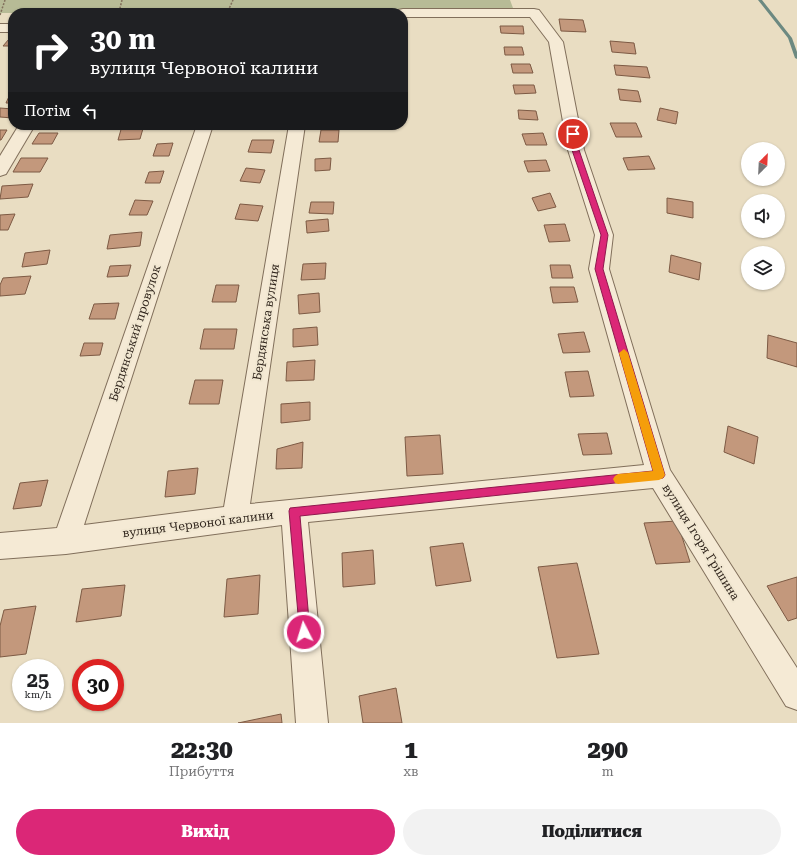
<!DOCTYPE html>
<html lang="uk">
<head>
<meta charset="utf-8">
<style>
  :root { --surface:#fff; --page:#f2f2f2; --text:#202124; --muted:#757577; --accent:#db2777 }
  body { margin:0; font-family:"Roboto Serif",serif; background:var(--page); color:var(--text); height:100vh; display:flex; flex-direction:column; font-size:15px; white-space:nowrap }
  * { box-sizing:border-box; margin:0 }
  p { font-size:13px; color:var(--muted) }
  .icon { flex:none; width:22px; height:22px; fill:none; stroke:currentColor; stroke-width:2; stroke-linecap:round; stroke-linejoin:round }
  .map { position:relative; height:723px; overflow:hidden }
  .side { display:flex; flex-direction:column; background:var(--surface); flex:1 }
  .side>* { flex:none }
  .banner { position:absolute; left:8px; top:8px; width:400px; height:122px; border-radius:16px; box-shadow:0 1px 3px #0004; background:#202124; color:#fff; overflow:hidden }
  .needle { width:26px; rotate:24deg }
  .fabs { position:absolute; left:741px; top:142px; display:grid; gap:8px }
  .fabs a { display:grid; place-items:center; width:44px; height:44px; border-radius:50%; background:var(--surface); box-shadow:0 1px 3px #0004; font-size:20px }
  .speed { position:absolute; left:12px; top:659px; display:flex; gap:8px; font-size:20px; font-weight:700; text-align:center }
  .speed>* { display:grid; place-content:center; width:52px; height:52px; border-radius:50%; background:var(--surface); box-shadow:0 1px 3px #0004; line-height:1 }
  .speed small { font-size:10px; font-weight:400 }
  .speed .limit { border:6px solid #d22; background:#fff; color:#111 }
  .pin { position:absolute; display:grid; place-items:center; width:34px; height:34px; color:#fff; margin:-17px; border:2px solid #fff; border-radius:50%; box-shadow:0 1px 4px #0007 }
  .me { position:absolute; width:44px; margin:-22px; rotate:355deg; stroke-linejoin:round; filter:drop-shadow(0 0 3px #0008) }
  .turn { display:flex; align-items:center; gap:14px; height:84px; padding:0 16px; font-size:18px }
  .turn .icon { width:52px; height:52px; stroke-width:2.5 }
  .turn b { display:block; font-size:28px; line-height:34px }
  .then { display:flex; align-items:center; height:38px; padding:0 16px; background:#0003; gap:8px; font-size:15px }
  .eta { display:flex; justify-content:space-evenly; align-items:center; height:68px; text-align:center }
  .eta b { font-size:24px; font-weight:800; line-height:28px }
  .primary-button { display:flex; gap:8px; margin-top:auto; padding:8px 16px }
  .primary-button a { flex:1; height:46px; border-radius:24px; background:var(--accent); color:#fff; font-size:16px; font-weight:800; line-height:46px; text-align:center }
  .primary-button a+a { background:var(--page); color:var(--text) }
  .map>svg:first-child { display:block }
</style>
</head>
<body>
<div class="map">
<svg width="797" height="723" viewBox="0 0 797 723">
  <rect width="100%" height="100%" fill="#e9ddc2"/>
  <path fill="#b7bb96" d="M0,0H510L513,8C342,10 171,14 0,13Z"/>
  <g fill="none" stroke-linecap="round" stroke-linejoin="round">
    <polygon fill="#6c8981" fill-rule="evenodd" points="758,0 762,0 792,38 797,52 797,59 795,58 788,38"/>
  </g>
  <g fill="#c3987c" stroke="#7d5a44">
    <polygon points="559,19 583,20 586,32 561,31"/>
    <polygon points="500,26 523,26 524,34 501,33"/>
    <polygon points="9,39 13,39 13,46 3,46"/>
    <polygon points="610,41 634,43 636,54 612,52"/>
    <polygon points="504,47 522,47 524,55 505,55"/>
    <polygon points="511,64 530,64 533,73 513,73"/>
    <polygon points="614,65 647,67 650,78 616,75"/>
    <polygon points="513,85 534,85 536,93 515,94"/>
    <polygon points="618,89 638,91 641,102 620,100"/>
    <polygon points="12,90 13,103 6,103"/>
    <polygon points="0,108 13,109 13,118 0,117"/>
    <polygon points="660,108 678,112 676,124 657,120"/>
    <polygon points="518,110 536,111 538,120 519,119"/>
    <polygon points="610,123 636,123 642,137 616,137"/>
    <polygon points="144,125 140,139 118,140 122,126"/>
    <polygon points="0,130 7,130 1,140 0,140"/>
    <polygon points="321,130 339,130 338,142 319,142"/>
    <polygon points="39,133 58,133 52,144 32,144"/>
    <polygon points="543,133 547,145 526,145 522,134"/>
    <polygon points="252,140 274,140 271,153 248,152"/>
    <polygon points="173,143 169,156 153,156 157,144"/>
    <polygon points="649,156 655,169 628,170 623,158"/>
    <polygon points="21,158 48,158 40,172 13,172"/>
    <polygon points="331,158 330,170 315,171 315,159"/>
    <polygon points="546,160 550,171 528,172 524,161"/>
    <polygon points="246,168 265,170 260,183 240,181"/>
    <polygon points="164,171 160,183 145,183 149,172"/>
    <polygon points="33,184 28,197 0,199 2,186"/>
    <polygon points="550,193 556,207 538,211 532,198"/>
    <polygon points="667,198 693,202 693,218 667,213"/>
    <polygon points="135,200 153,201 147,215 129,215"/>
    <polygon points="311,202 334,202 333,214 309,213"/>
    <polygon points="240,204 263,206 258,221 235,219"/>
    <polygon points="15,214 8,230 0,230 0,215"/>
    <polygon points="328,219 329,231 307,233 306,221"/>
    <polygon points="565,224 570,241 549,242 544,225"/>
    <polygon points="142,232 140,246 107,249 110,235"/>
    <polygon points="50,250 47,264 22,267 25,253"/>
    <polygon points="671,255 701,263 699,280 669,272"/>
    <polygon points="326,263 325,279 301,280 303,264"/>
    <polygon points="131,265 128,276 107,277 110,266"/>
    <polygon points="550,265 570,265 573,278 552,278"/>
    <polygon points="31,276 25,294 0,296 0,285 3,278"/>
    <polygon points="216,285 239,285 236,302 212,302"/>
    <polygon points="550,287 574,287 578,302 553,303"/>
    <polygon points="319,293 320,312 299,314 298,295"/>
    <polygon points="119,303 115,319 89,319 94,304"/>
    <polygon points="317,327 318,345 293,347 293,329"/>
    <polygon points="204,329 237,329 234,349 200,349"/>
    <polygon points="584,332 590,352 563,353 558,334"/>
    <polygon points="768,335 797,343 797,367 767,358"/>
    <polygon points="84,343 103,343 100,355 80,356"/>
    <polygon points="315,360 314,380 286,381 287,362"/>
    <polygon points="588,371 594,396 570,397 565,372"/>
    <polygon points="195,380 223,380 219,404 189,404"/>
    <polygon points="310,402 310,420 281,423 281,404"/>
    <polygon points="728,426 758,437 754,464 724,452"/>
    <polygon points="607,433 612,454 583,455 578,434"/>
    <polygon points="440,435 443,474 407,476 405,437"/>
    <polygon points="303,442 302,468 276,469 277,449"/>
    <polygon points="198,468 195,494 165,497 168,471"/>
    <polygon points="48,480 41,506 13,509 20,483"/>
    <polygon points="677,521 690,562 656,564 644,523"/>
    <polygon points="463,543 471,581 436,586 430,547"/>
    <polygon points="373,550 375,584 343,587 342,553"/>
    <polygon points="577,563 599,654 557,658 538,567"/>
    <polygon points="260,575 258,614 224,617 227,579"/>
    <polygon points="797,577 797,618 788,621 767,586"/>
    <polygon points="125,585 121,616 76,622 82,589"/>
    <polygon points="36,606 26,654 0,657 0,626 4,610"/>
    <polygon points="396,688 402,723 363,723 359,696"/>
    <polygon points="281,714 282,723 238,723"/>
  </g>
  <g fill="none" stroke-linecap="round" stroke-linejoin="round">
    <defs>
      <g id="minor">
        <polygon points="403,9 534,9 539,10 563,42 584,150 613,235 609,269 670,470 797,668 797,710 786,706 653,488 308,522 328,723 296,723 282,525 66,554 0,559 0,533 57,528 197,125 213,125 84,525 224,507 289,125 305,125 250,504 644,465 589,269 595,235 568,150 549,42 530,17 403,17 403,13 396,13 398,10"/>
        <rect x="0" y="24" width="13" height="8"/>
        <polygon points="19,125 35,125 6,174 0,176 0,156"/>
      </g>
    </defs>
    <use href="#minor" stroke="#816f5b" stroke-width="2"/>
    <g stroke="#816f5b" stroke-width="1.5" stroke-dasharray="2 1.5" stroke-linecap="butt">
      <polyline points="228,11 233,0"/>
      <polyline points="119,12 122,0"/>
      <polyline points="118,13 228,11 324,13"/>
      <polyline points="0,15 5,0"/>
    </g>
    <use href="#minor" fill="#f5ead5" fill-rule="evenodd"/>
  </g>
  <polygon fill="#db2777" stroke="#8e194d" points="573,132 576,134 579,150 608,235 603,269 665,475 663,478 300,516 310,632 309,637 304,638 300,637 289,511 290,508 653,471 595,269 601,235 572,150 569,134"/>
  <polygon fill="#f59e0b" points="624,349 628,353 665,475 663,478 659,480 618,484 615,483 613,479 615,476 618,474 653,471 619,353"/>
  <g text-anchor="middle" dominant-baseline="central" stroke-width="4" stroke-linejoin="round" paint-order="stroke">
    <g font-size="12" fill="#32271e" stroke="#f1e7d1">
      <text transform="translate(266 322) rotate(-81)">Бердянська вулиця</text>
      <text transform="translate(135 333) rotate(-72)">Бердянський провулок</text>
      <text transform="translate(198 524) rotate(-7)">вулиця Червоної калини</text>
      <text transform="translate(701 542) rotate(58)">вулиця Ігоря Грішина</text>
    </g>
  </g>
</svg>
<div class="fabs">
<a><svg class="needle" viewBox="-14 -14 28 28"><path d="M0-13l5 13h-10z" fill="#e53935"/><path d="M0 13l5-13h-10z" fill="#757577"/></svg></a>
<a><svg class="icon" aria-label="sound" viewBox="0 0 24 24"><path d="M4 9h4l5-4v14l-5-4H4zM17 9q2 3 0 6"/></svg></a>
<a><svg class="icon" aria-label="layers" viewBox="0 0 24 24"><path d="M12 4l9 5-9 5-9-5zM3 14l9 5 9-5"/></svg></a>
</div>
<div class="speed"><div>25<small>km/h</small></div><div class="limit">30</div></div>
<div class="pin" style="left:573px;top:134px;background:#d93025"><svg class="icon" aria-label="arrive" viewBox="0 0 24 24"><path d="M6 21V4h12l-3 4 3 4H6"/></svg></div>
<svg class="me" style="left:304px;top:632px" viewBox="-20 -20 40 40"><circle r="17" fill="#db2777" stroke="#fff" stroke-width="3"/><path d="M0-11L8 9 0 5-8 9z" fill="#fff"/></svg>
<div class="banner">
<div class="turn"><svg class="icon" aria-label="right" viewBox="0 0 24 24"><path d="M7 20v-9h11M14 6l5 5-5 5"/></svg><div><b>30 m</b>вулиця Червоної калини</div></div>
<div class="then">Потім<svg class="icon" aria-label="left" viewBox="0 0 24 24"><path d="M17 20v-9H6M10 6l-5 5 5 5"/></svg></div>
</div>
</div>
<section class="side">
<div class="eta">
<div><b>22:30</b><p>Прибуття</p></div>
<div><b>1</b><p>хв</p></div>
<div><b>290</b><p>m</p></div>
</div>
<div class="primary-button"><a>Вихід</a><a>Поділитися</a></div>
</section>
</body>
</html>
